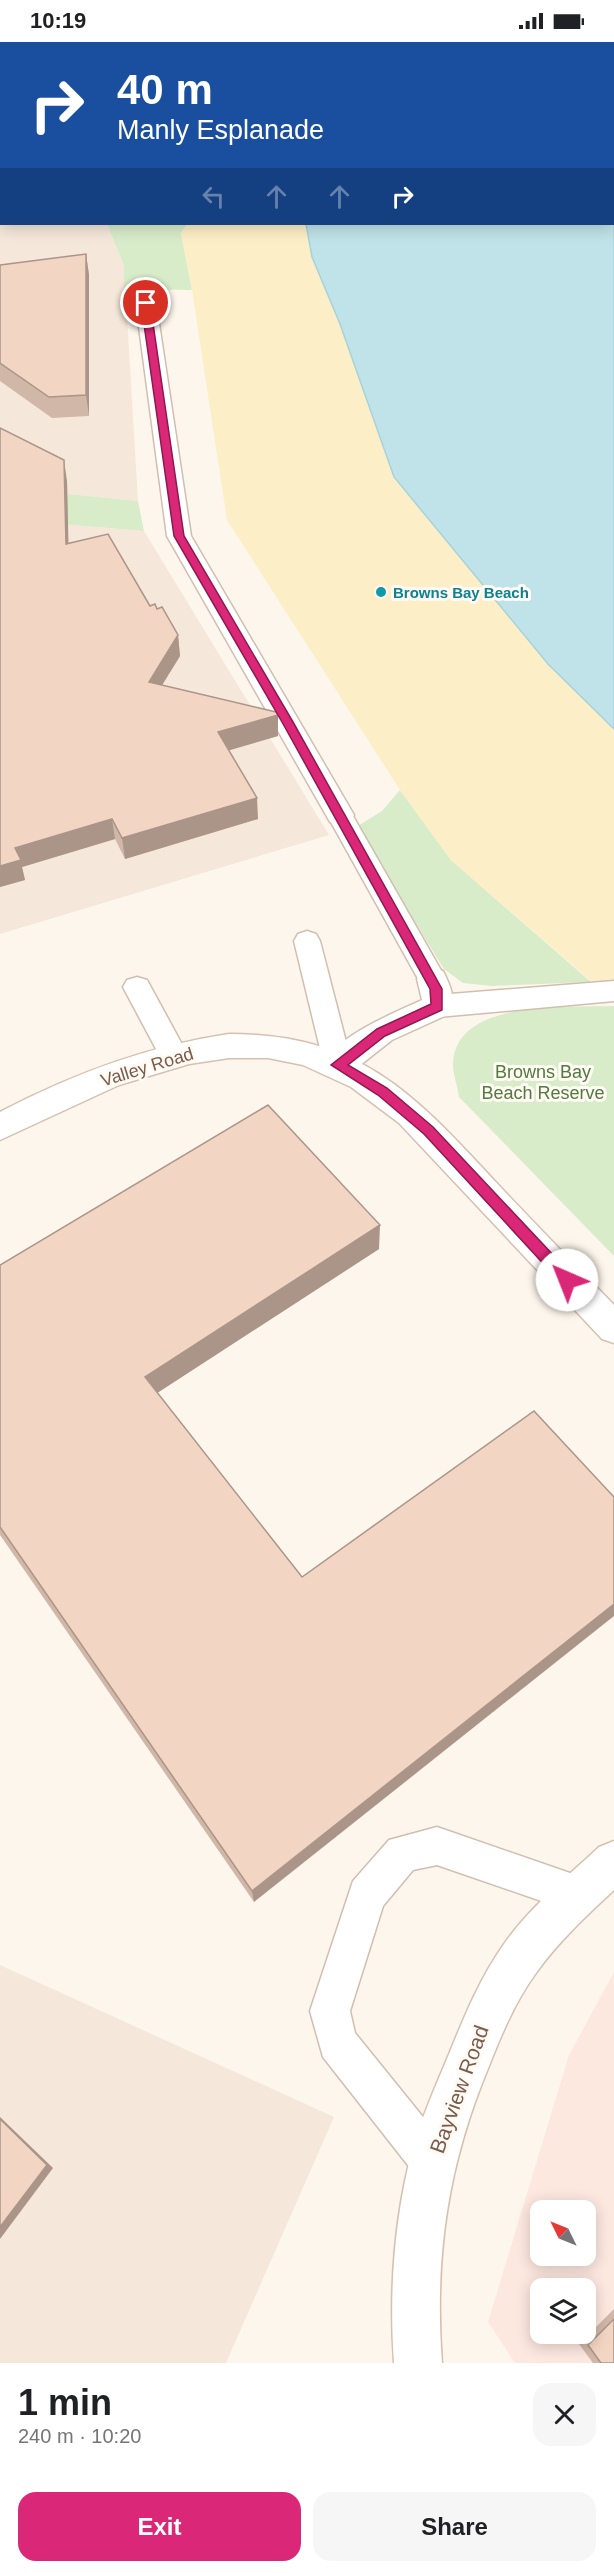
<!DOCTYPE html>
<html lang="en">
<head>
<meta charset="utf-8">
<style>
  :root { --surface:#fff; --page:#f6f6f6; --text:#202124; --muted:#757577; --accent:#db2777 }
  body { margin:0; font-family:Helvetica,sans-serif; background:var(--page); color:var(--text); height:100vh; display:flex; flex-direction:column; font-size:22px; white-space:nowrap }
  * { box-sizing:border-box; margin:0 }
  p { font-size:20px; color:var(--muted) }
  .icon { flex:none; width:33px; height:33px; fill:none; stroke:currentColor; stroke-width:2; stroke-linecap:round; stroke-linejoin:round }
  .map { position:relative; height:2321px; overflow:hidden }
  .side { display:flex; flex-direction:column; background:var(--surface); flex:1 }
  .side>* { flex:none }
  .guide { position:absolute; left:0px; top:0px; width:615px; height:183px; box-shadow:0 3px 15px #0003; background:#1a4fa0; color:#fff; overflow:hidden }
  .needle { width:39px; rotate:313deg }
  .controls { position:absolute; left:530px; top:2158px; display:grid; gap:12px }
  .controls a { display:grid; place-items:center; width:66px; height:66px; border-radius:12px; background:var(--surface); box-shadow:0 3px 15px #0003; font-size:30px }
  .pin { position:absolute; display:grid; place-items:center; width:51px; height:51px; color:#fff; margin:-26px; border:3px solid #fff; border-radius:50%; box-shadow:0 2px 6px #0007 }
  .me { position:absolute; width:66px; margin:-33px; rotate:316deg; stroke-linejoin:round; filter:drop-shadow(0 0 4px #0008) }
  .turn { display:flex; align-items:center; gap:21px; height:126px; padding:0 18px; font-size:27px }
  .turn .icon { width:78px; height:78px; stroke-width:2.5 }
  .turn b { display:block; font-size:42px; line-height:51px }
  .lanes { display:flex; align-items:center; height:57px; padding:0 18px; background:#0003; justify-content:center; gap:30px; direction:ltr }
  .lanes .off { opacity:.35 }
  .round { display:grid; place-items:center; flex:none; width:63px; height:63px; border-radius:18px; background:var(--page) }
  .head { display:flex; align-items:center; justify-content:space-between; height:102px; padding:0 18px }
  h1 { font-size:36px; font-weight:700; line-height:45px }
  .button { display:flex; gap:12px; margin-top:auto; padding:12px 18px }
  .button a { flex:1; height:69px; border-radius:18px; background:var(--accent); color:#fff; font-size:24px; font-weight:700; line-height:69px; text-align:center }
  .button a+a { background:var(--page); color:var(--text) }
  .status { display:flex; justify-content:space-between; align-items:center; height:42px; padding:0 30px; background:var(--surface); direction:ltr }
  .status svg { height:16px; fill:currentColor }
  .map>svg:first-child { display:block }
</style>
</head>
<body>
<div class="status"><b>10:19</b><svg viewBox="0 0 49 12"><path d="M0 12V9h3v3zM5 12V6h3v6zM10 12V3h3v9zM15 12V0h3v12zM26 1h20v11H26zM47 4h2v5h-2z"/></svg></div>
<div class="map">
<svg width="614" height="2321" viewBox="0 0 614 2321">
  <rect width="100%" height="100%" fill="#fdf6ec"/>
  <g fill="#f5e8da">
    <polygon points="0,30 2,182 107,182 124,224 138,459 0,445"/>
    <polygon points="0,477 144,489 329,793 0,892"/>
    <polygon points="0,1923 334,2075 226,2321 0,2321"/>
  </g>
  <path fill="#fde8e0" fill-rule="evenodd" d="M614,1930V2321H515L488,2280L569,2013ZM540,2169H585V2214H540ZM540,2247H585V2292H540Z"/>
  <g fill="#d8ecc9">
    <polygon points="107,182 187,182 181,191 192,248 124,247 124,224"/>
    <polygon points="0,445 138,459 144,489 0,477"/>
    <polygon points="400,748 451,818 591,940 492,944 463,941 444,927 356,785 382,769"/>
    <path d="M614,964V1214L459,1055C458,1045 453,1033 453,1023C454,956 569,966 614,964Z"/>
  </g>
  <polygon fill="#fcefc7" points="187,182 306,182 312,215 340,282 394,435 548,622 614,687 614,959 451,818 400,748 227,478 192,248 181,191"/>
  <polygon fill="#bfe3e8" stroke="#a5d3da" stroke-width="1.5" points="501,0 614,0 614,687 548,622 394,435 340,282 312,215 306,182 614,182 614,2 499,1"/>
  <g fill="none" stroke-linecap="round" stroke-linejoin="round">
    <defs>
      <g id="lane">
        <polygon points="340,764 349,767 442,930 446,937 442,944 432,947 422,944 327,773 331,767"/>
        <polygon points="307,889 316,892 320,899 352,1023 348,1031 338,1034 328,1031 324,1023 294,899 298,892"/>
        <polygon points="137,935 147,938 184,1006 188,1014 184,1022 174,1025 164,1022 123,945 127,938"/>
        <polygon points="614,939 614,959 438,975 428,971 424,964 428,957 438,953"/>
        <polygon points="437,1785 593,1839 598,1853 593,1867 579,1872 437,1823 413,1828 383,1864 350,1969 355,1991 448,2106 454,2121 448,2136 433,2142 418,2136 323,2015 310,1969 353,1839 389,1798"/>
      </g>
      <g id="street">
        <polygon points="144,242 151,244 154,248 191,494 354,773 350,780 340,783 330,780 167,494 134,248 137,244"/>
        <path d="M432,926L443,929C450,943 457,958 449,972L392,998L349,1032L338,1035L327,1032L322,1023C338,993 392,972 422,958L417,937L421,929Z"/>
      </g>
      <g id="secondary">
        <path d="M229,992C366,992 419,1058 506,1151C542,1189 578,1226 614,1263V1301L602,1297L399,1081L351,1045L303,1023L268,1016H229L189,1022L119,1043L0,1098V1070C73,1032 147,1004 229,992Z"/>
        <path d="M614,1799V1848C586,1874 558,1900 536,1931C515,1960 502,1991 489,2024C448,2122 434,2214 442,2321H394C389,2251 394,2178 412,2109C421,2076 436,2044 449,2012C465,1973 480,1936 504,1902C530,1865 566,1836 599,1805Z"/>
      </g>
    </defs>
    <use href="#lane" stroke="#d1beb0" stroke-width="3"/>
    <use href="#street" stroke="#d1beb0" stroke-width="3"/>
    <use href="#secondary" stroke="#d6c0b0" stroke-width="3"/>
    <use href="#lane" fill="#fff" fill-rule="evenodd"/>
    <use href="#street" fill="#fff" fill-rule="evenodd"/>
    <use href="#secondary" fill="#fff" fill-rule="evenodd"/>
  </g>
  <g fill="#d1b7a8">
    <polygon points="0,0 300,0 296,2 2,2 2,143 0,142"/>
    <polygon points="86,212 89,233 89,374 52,376 0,339 0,223"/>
    <polygon points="0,386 67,439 68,501 150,564 157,567 178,593 180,614 162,643 278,694 229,708 258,777 125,817 115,797 22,825 25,838 0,845"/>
    <polygon points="379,1207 157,1351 302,1535 254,1860 0,1493 0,1223"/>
    <polygon points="614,2267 614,2321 593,2321 579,2302"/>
  </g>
  <g fill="#aa9588">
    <polygon points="229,0 247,0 247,2 225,2"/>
    <polygon points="257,0 300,0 296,2 257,2"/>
    <polygon points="86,212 89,233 89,374 86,353"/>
    <polygon points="64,418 67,439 69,523 66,502"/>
    <polygon points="178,593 180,614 151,661 149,640"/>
    <polygon points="278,673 278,694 220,711 218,690"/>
    <polygon points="257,756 258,777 125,817 122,796"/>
    <polygon points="112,777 115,797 22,825 25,838 0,845 0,824 15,806"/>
    <polygon points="380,1183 379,1207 148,1357 145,1335"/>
    <polygon points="614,1562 614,1574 254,1860 252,1849"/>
    <polygon points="0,2075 53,2126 0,2197"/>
  </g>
  <g fill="#f3d5c3" stroke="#aa9588" stroke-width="1.5">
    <polygon points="0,0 229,0 225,2 2,2 2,124 0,124"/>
    <polygon points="86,212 86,353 49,355 0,321 0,223"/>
    <polygon points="0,386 64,418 66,502 108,492 150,564 155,562 157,567 162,565 178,593 149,640 276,670 278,673 218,690 257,756 122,796 112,777 15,806 21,818 0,824"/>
    <polygon points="268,1063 380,1183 145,1335 302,1535 534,1369 614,1455 614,1562 252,1849 0,1485 0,1223"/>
    <polygon points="0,2077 47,2123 0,2185"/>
    <polygon points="614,2277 614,2321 601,2321 588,2303"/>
  </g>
  <polygon fill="#db2777" stroke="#8e194d" stroke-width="1.5" points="146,258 150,261 184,494 293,680 442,947 442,968 385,994 348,1023 387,1046 433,1085 572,1233 572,1242 562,1242 424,1092 378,1053 331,1023 377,987 431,962 430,947 282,680 174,494 141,261"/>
  <circle fill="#0f9aa8" stroke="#fffaf3" stroke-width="2" cx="381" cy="550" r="6"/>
  <g text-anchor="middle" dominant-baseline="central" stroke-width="6" stroke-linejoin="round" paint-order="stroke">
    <g font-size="15" font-weight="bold" fill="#0d838f" stroke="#fffaf3" text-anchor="start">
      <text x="393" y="550">Browns Bay Beach</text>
    </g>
    <g font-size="18" fill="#7a5c4d" stroke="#fffaf3">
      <text transform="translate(147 1025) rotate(-17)">Valley Road</text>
    </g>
    <g font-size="18" fill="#537a41" stroke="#fffaf3">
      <text x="543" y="1030">Browns Bay<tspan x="543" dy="21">Beach Reserve</tspan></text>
    </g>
    <g font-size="21" fill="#7a5c4d" stroke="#fffaf3">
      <text transform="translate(459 2047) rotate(-70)">Bayview Road</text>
    </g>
  </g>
</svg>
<div class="controls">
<a><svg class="needle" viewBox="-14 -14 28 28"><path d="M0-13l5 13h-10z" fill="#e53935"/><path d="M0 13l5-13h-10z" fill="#757577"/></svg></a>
<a><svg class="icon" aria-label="layers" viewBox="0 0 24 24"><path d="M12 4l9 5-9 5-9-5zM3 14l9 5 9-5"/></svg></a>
</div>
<div class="pin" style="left:146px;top:261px;background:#d93025"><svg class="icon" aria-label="arrive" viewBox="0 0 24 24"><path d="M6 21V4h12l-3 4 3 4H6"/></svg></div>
<svg class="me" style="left:567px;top:1238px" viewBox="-20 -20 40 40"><circle r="19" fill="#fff"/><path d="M0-13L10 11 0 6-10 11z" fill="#db2777"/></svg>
<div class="guide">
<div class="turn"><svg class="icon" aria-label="right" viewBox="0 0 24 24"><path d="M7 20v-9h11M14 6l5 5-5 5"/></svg><div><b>40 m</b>Manly Esplanade</div></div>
<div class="lanes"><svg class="icon off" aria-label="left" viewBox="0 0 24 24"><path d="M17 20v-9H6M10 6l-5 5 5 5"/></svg><svg class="icon off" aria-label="ahead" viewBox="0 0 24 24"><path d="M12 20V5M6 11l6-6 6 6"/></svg><svg class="icon off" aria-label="ahead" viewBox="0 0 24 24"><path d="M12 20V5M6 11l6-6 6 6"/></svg><svg class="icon" aria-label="right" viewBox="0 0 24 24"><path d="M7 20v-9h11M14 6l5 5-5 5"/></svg></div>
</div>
</div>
<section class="side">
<div class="head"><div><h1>1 min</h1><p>240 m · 10:20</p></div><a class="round"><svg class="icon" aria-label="close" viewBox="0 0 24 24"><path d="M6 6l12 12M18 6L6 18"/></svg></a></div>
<div class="button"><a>Exit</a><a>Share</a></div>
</section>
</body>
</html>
